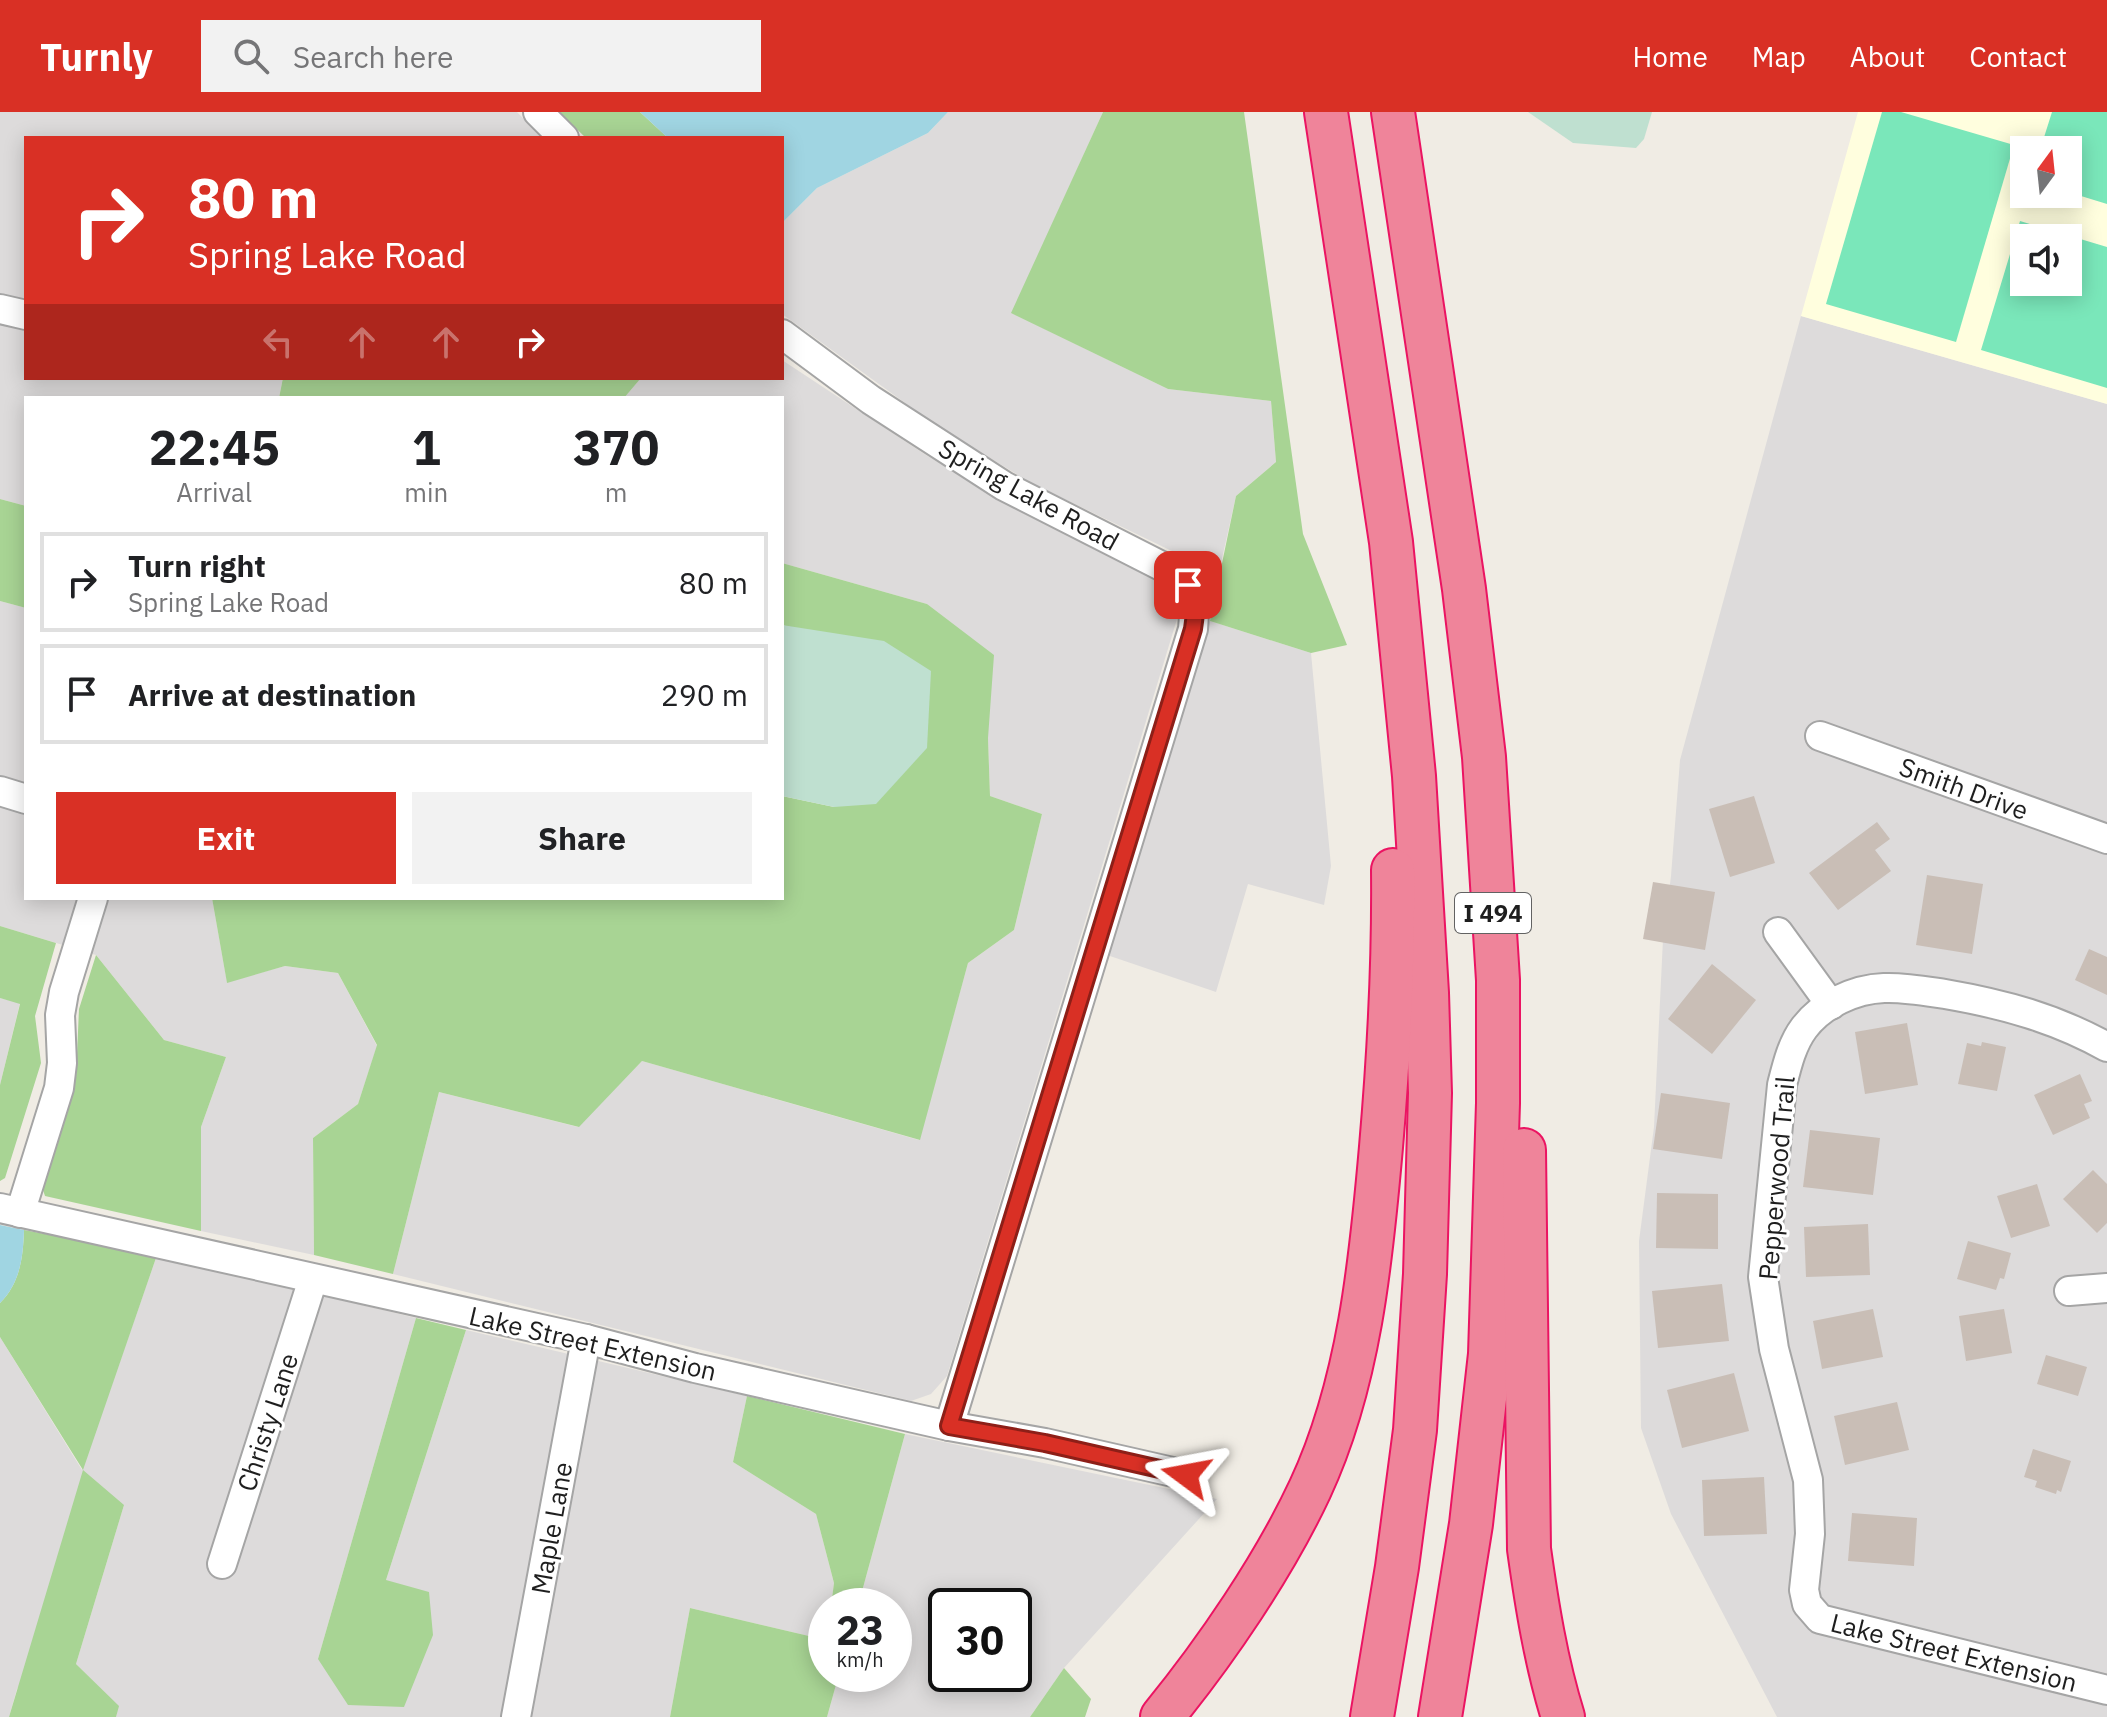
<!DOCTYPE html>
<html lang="en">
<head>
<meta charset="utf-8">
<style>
  :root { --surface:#fff; --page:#f2f2f2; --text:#202124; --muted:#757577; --line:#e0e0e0; --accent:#d93025 }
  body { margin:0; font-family:"IBM Plex Sans",sans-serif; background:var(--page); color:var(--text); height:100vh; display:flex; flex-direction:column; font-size:30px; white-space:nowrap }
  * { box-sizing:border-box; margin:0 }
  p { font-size:26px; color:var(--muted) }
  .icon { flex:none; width:44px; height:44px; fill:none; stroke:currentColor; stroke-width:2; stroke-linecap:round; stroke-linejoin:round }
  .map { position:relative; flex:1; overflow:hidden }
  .sheet { position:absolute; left:24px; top:284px; width:760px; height:504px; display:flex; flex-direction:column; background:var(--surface); border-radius:0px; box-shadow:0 4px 20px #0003 }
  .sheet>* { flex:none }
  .guide { position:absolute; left:24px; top:24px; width:760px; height:244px; border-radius:0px; box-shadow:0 4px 20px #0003; background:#d93025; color:#fff; overflow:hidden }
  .needle { width:52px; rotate:15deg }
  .fabs { position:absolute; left:2010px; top:24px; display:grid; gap:16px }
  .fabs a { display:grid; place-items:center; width:72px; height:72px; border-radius:0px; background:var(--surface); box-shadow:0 4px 20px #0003; font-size:40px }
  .speed { position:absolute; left:808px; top:1476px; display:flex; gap:16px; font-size:40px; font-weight:700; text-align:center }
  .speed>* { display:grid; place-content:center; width:104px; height:104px; border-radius:50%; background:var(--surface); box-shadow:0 4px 20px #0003; line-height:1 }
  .speed small { font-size:20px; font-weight:400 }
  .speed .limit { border:4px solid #111; border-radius:12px; background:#fff; color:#111 }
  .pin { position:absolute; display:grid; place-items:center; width:68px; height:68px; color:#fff; margin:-34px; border-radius:16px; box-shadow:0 4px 12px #0006 }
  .me { position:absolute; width:88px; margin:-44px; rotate:283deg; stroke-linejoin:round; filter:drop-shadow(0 0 6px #0008) }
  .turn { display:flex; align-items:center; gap:28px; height:168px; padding:0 32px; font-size:36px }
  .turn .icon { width:104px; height:104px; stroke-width:2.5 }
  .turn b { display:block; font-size:56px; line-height:68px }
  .lanes { display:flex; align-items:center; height:76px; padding:0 32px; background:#0003; justify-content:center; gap:40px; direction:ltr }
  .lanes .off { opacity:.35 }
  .eta { display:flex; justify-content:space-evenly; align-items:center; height:136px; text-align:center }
  .eta b { font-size:48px; font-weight:700; line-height:56px }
  .cta { display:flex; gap:16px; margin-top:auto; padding:16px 32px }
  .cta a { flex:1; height:92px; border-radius:0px; background:var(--accent); color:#fff; font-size:32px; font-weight:700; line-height:92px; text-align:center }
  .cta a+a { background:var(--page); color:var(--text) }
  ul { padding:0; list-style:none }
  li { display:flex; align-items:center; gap:24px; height:100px; margin:0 16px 12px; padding:0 16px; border:4px solid var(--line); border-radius:0px }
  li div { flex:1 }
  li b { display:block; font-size:30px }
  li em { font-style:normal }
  header { display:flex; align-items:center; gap:48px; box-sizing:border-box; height:112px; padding:0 40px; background:var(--accent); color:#fff }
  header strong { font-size:38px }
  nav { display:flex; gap:44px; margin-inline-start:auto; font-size:28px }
  .search { width:560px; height:72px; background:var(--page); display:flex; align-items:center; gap:20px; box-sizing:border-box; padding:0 28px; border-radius:0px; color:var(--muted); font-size:30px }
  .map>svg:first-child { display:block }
</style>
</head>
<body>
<header>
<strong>Turnly</strong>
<div class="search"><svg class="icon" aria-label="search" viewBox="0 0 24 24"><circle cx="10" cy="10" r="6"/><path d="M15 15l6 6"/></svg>Search here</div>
<nav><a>Home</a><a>Map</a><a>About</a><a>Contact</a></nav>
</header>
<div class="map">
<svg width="2107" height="1605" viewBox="0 0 2107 1605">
  <rect width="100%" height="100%" fill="#f0ece4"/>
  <g fill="#dddbdb" fill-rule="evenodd">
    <polygon points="0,0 517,0 542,26 26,26 26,266 283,266 279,286 26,286 26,394 0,387"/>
    <polygon points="948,0 1103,0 1012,201 1168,277 1271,289 1276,350 1236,384 1217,469 1176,441 1031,371 937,314 782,202 782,111 817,76 928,21"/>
    <polygon points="1801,204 2107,292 2107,1605 1777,1605 1671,1402 1641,1316 1639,1129 1654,1015 1663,827 1671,764 1680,648"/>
    <polygon points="782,248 926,343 1028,404 1153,463 1169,484 1177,507 947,1264 931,1282 911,1289 393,1162 439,980 578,1015 642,949 919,1028 968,851 1014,818 1042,702 990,684 988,626 927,492 782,451 782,286 624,286 641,266 782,266"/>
    <polygon points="0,489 26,496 26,786 212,786 227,870 285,854 338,861 377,934 358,992 313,1026 314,1143 201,1119 201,1015 226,945 164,928 96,843 0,814"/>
    <polygon points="1210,509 1311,541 1331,754 1324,793 1248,772 1216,880 1107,843"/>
    <polygon points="0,886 20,891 0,973"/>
    <polygon points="157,1143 416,1206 318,1547 386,1468 466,1218 747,1284 733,1350 816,1402 834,1471 831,1494 826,1494 826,1528 690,1496 670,1605 116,1605 118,1594 76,1552 124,1393 17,1577 9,1605 0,1605 0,1225 82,1358"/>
    <path d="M905,1322L1217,1387L1064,1556L1030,1605H827L839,1562H894V1494H858ZM946,1494H1014V1562H946Z"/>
  </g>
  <path fill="#fffede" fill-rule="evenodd" d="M1858,0H2107V292L1801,204ZM2024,38H2068V82H2024ZM2024,126H2068V170H2024Z"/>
  <g fill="#a8d494">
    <polygon points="559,0 640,0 668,26 586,26"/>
    <polygon points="1103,0 1244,0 1303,422 1347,533 1311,541 1210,509 1236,384 1276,350 1271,289 1168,277 1011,201"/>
    <polygon points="283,266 641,266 624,286 279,286"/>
    <polygon points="0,387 26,394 26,496 0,489"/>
    <polygon points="782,451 927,492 994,543 988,626 990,684 1042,702 1014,818 968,851 920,1028 642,949 579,1015 439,980 393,1162 314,1143 313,1026 358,992 377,933 338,861 285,854 227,871 212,786 782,786 782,684 834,695 801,518 782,513"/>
    <polygon points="0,814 56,831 35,904 41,951 5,1066 0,1069 0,973 20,892 0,886"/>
    <polygon points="96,843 164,928 226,945 201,1015 201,1119 45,1084 41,1072 76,965 79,897"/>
    <path d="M24,1118L157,1143L83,1358L124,1393L76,1552L119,1594L116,1605H9L83,1358L0,1225V1191C20,1171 23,1146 24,1118Z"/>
    <polygon points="416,1206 466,1218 386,1468 429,1480 433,1523 404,1595 348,1593 318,1547"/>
    <polygon points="747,1284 905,1322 858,1494 831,1494 834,1471 816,1402 733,1350"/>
    <polygon points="690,1496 826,1528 826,1562 839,1562 827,1605 670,1605"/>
    <polygon points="1064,1556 1091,1587 1085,1605 1030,1605"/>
  </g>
  <g fill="#bfe0d0">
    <polygon points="1528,0 1652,0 1644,27 1636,36 1573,31"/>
    <polygon points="782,513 884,529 931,559 927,636 876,692 834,695 782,684"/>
  </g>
  <g fill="#7ae7ba" fill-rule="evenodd">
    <polygon points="1882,0 1901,0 2014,33 1956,230 1826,192"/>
    <polygon points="2052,0 2107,0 2107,92 2068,80 2068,38 2040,38"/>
    <path d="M2020,109L2107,135V276L1981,238ZM2024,126H2068V170H2024Z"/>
  </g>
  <g fill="#a0d5e2">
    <polygon points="640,0 948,0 928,21 817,76 782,111 782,26 668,26"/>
    <path d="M0,1113L24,1118C23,1146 20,1171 0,1191Z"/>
  </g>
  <g fill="#c9beb6">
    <polygon points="1754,684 1775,751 1730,765 1709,697"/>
    <polygon points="1877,710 1890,727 1875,738 1891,759 1838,798 1809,761"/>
    <polygon points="1927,763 1983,772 1972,842 1916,833"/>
    <polygon points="1653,770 1715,780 1705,838 1643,827"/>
    <polygon points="2089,837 2107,845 2107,883 2075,868"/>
    <polygon points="1712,852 1756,888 1712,942 1668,907"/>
    <polygon points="1907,911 1918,973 1865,982 1855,920"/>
    <polygon points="1982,930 2006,935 1997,979 1958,972 1967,931 1981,934"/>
    <polygon points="2080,962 2092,989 2084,992 2090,1006 2053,1023 2034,983"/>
    <polygon points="1661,981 1730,991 1722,1047 1653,1037"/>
    <polygon points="1810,1018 1880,1026 1873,1083 1803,1075"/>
    <polygon points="2093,1058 2107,1072 2107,1111 2097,1121 2063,1087"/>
    <polygon points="2037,1072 2050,1114 2011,1126 1997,1084"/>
    <polygon points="1657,1081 1718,1082 1718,1137 1656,1136"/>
    <polygon points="1868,1112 1870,1163 1806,1165 1804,1115"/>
    <polygon points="1968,1129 2011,1141 2004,1167 2000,1166 1996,1178 1957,1167"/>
    <polygon points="1722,1172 1729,1229 1658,1236 1652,1179"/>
    <polygon points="1873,1197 1883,1245 1822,1257 1813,1209"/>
    <polygon points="2004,1197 2012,1241 1966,1249 1959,1204"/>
    <polygon points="2046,1243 2087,1255 2078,1284 2037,1272"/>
    <polygon points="1734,1261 1749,1319 1682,1336 1667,1278"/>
    <polygon points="1897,1290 1909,1338 1845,1353 1834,1304"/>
    <polygon points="2033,1337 2071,1349 2061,1380 2057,1378 2056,1382 2035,1375 2037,1369 2024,1365"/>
    <polygon points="1764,1365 1767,1422 1704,1424 1702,1368"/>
    <polygon points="1852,1401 1917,1406 1914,1454 1848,1449"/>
  </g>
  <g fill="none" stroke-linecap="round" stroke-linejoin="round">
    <defs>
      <g id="minor">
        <polyline points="538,0 564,26"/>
        <polyline points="0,197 26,203"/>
        <path d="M782,222L871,288L1004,374L1181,464C1194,480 1195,497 1193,517L949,1314"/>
        <polyline points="1820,624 2107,727"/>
        <polyline points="0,679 26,687"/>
        <polyline points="1778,820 1831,893"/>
        <path d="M2107,935C2055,906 2003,892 1945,882C1925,879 1904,875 1884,876C1855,877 1822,892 1804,916C1792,932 1787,953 1782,973L1763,1165L1774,1237L1808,1368L1810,1422L1804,1478L1807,1492L1820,1507L2107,1578"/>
        <polyline points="0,1096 586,1227 695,1256 949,1314 1045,1331 1186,1363"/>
        <polyline points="20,1101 59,976 62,951 60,903 64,880 93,786"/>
        <polyline points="2069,1179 2107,1176"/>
        <polyline points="222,1452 313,1167"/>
        <polyline points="516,1605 586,1227"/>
      </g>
      <g id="highway">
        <polyline points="1326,0 1391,430 1414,664 1427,881 1430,981 1425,1162 1415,1318 1397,1455 1372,1605"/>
        <polyline points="1393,0 1464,477 1484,645 1498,868 1498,991 1490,1242 1471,1412 1440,1605"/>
        <path d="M1524,1038L1529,1437C1537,1494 1546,1550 1563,1605"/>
        <path d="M1162,1605C1216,1539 1274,1454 1310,1377C1359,1272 1371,1150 1381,1035C1389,943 1394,851 1393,758"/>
      </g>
    </defs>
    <use href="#minor" stroke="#a5a5a5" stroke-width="32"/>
    <use href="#highway" stroke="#eb1462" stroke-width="46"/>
    <use href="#minor" stroke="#fff" stroke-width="28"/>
    <use href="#highway" stroke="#ef849a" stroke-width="42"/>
  </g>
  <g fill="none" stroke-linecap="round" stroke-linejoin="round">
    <defs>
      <polyline id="route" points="1186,1363 1045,1331 949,1314 1193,517 1195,502 1188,473"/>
    </defs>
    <use href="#route" stroke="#8d1f18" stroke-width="20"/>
    <use href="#route" stroke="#d93025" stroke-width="14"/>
  </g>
  <g text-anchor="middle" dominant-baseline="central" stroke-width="6" stroke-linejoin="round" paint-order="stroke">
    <rect fill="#fff" stroke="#626262" stroke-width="2" x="1455" y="781" width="76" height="40" rx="6"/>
    <g font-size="24" font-weight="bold" fill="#1e1e1e">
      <text x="1493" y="801">I 494</text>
    </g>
    <g font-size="26" fill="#1e1e1e" stroke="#fff">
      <text transform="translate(1029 382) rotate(29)">Spring Lake Road</text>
      <text transform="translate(1964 676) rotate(20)">Smith Drive</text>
      <text transform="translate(1776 1066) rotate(-85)">Pepperwood Trail</text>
      <text transform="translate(593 1231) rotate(13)">Lake Street Extension</text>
      <text transform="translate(267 1310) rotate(-72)">Christy Lane</text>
      <text transform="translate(551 1416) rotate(-80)">Maple Lane</text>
      <text transform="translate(1954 1540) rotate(14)">Lake Street Extension</text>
    </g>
  </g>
</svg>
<div class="fabs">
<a><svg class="needle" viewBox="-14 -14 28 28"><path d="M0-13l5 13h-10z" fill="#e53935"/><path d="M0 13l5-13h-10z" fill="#757577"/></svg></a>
<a><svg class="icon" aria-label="sound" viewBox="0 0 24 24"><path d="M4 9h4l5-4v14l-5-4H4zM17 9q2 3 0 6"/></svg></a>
</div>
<div class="speed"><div>23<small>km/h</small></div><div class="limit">30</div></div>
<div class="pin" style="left:1188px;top:473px;background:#d93025"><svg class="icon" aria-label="arrive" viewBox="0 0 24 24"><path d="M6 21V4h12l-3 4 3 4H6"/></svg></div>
<svg class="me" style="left:1186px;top:1363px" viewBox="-20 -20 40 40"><path d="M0-17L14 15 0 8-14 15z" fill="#d93025" stroke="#fff" stroke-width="4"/></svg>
<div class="guide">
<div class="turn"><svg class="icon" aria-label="right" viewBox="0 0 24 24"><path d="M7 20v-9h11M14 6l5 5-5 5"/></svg><div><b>80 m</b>Spring Lake Road</div></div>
<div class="lanes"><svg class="icon off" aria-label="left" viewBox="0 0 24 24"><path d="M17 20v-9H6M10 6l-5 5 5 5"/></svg><svg class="icon off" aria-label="ahead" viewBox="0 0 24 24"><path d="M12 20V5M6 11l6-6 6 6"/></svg><svg class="icon off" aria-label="ahead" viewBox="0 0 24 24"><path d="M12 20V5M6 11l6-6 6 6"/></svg><svg class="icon" aria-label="right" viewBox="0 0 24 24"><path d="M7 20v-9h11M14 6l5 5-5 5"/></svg></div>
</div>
<section class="sheet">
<div class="eta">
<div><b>22:45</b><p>Arrival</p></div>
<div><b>1</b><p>min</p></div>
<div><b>370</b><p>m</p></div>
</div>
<ul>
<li><svg class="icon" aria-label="right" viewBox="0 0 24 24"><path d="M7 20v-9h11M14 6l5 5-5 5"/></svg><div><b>Turn right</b><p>Spring Lake Road</p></div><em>80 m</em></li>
<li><svg class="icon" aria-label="arrive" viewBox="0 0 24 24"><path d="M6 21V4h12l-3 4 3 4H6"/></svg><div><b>Arrive at destination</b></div><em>290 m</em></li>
</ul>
<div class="cta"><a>Exit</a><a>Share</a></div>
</section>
</div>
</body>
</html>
